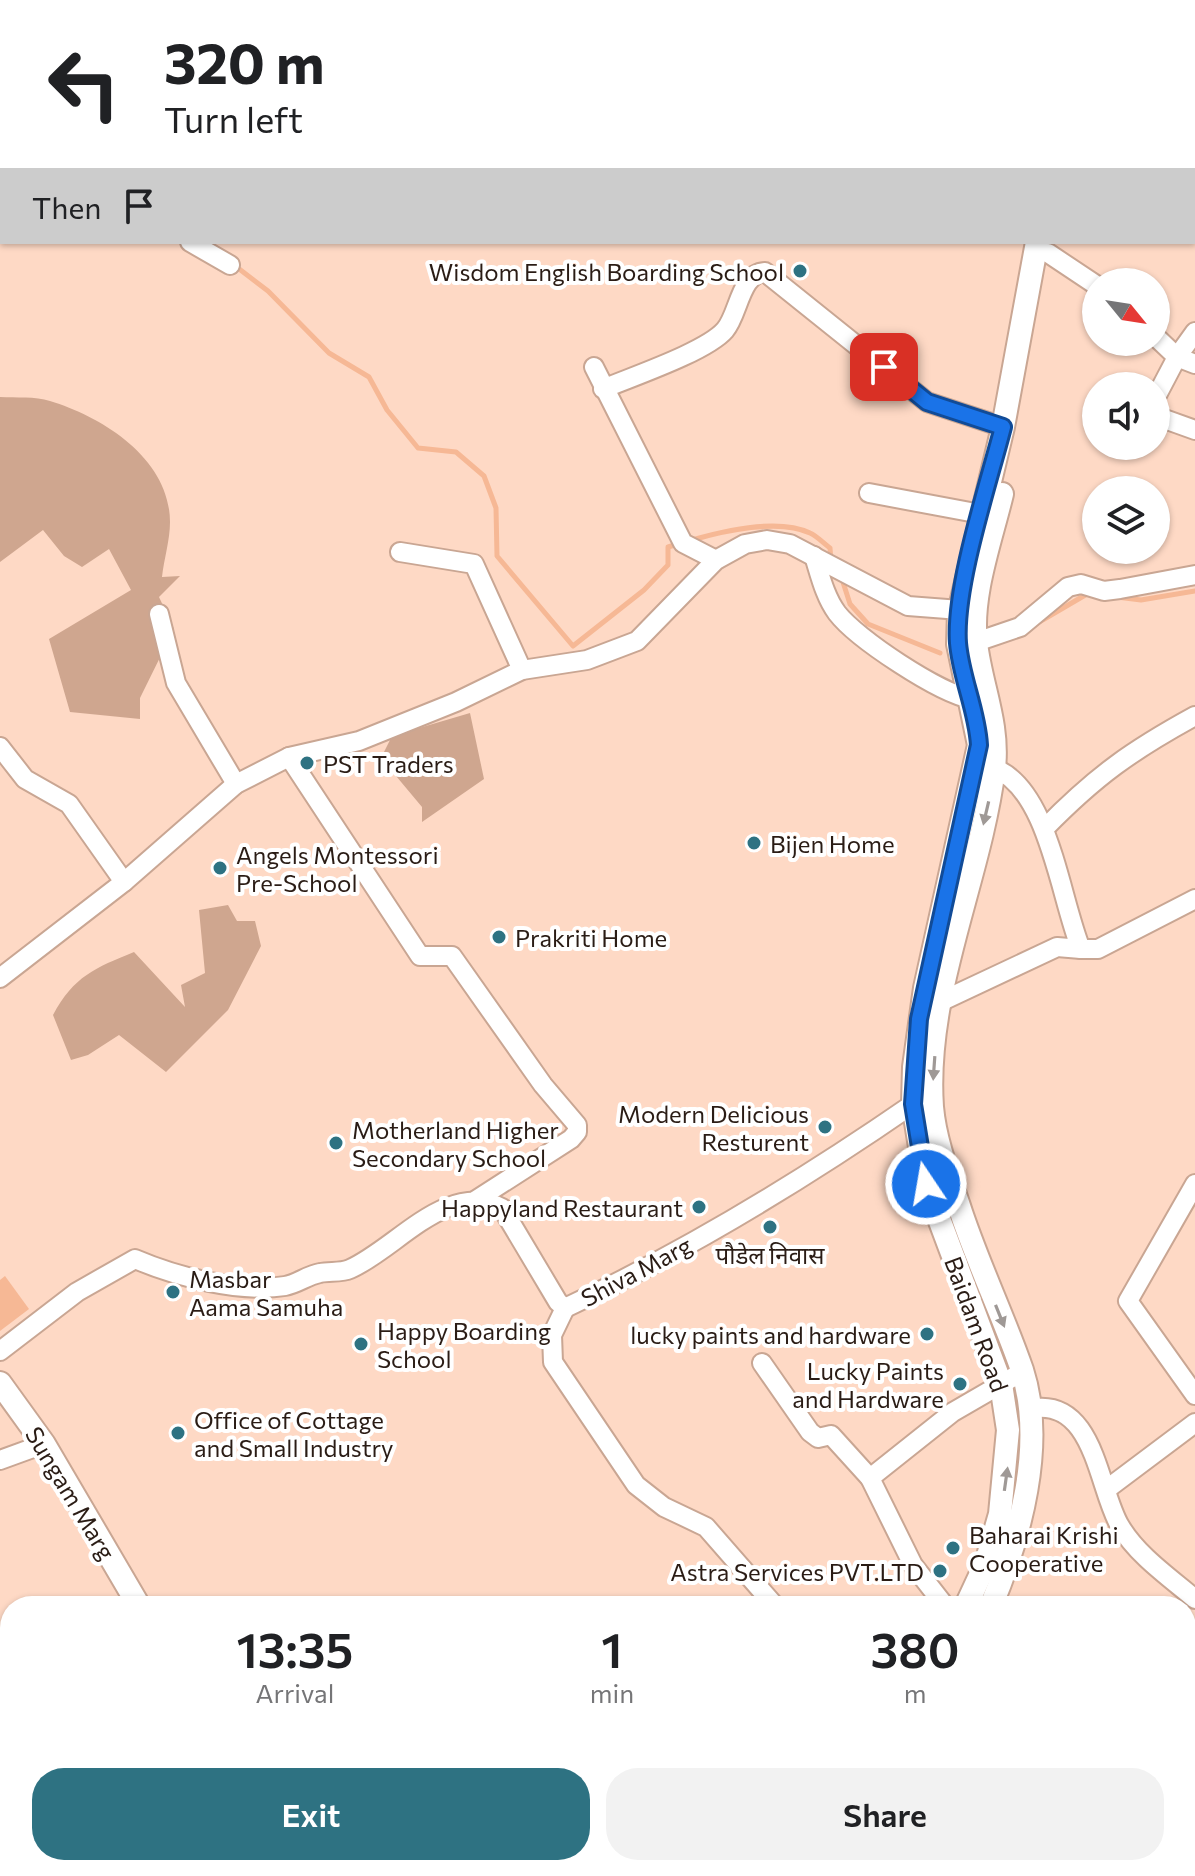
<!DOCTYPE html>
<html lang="en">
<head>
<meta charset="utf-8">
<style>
  :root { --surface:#fff; --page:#f2f2f2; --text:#202124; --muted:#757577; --accent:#2e7282 }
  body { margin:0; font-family:Commissioner,"Noto Sans Devanagari",sans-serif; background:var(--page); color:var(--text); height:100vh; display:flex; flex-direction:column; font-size:30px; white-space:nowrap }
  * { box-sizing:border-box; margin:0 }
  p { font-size:26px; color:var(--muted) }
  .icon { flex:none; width:44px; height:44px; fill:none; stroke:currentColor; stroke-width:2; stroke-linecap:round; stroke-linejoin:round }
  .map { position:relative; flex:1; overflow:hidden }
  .sheet { position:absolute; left:0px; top:1596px; width:1196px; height:280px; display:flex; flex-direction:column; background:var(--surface); border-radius:32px 32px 0 0; box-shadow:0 2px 6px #0004 }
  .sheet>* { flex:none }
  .guide { position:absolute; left:0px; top:0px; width:1196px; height:244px; box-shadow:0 2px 6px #0004; background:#fff; color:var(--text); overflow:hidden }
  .needle { width:52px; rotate:120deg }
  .fabs { position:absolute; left:1082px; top:268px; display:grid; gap:16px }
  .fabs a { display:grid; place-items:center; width:88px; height:88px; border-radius:50%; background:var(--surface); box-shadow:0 2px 6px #0004; font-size:40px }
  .pin { position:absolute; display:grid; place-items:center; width:68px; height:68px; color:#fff; margin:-34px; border-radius:16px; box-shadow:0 4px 12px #0006 }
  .me { position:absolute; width:88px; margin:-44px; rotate:348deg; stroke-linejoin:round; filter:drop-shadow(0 0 6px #0008) }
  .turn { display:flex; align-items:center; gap:28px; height:168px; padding:0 32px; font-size:36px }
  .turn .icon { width:104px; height:104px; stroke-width:2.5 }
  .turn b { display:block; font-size:56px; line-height:68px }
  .then { display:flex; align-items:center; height:76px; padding:0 32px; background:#0003; gap:16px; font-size:30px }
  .eta { display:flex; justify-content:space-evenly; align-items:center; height:136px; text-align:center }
  .eta b { font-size:48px; font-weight:600; line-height:56px }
  .button { display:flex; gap:16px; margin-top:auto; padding:16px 32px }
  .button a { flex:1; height:92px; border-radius:32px; background:var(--accent); color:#fff; font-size:32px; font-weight:600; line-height:92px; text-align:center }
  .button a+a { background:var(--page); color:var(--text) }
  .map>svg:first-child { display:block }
</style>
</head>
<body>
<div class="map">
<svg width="1195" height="1876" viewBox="0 0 1195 1876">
  <rect width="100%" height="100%" fill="#fed9c5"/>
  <g fill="#cfa68f">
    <path d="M0,397C16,398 35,396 50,401C103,417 170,459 170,522C170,540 164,559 162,577L180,576L159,597L174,629L140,698V719L70,712L49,639L131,590L109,549L82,567L64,556L43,530L0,562Z"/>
    <polygon points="470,713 484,779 422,822 422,807 381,758 392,736"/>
    <path d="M228,905L237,921H255L261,946L228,1010L166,1072L119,1035L88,1055L71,1060L53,1015C74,976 95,968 134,952L185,1007L181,985L205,973L199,910Z"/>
  </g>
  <polygon fill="#f6b895" points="5,1276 29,1309 0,1331 0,1280"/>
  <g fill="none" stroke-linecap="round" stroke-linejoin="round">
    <g stroke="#f6b895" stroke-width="5">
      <polyline points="0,184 2,185"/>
      <polyline points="234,265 268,291 329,353 369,377 387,410 418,448 456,452 484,476 496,508 497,556 573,646 644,590 668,565 668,547 678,544"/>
      <path d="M692,540C723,531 779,518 810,533C817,536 823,543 830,548L831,561"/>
      <polyline points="842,579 850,604 868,624 940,653"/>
      <polyline points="1117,597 1141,600 1195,591"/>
      <polyline points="1034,625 1087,594"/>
    </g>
    <defs>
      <g id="minor">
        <polyline points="447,0 450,2"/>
        <polyline points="765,0 767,2"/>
        <polyline points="273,2 275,0"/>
        <polyline points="516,2 518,0"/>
        <polyline points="643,2 645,0"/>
        <polyline points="0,80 2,80"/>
        <polyline points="1194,195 1195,195"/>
        <polyline points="0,196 2,197"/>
        <polyline points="190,242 230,265"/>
        <polyline points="1048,253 1096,285"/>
        <polyline points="1195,332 1177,357 1195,364"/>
        <polyline points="1156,337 1177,357 1156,397"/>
        <polyline points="594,367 683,543 716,560"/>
        <path d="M603,389C631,377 706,352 725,330C739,314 740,273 765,272L927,402L1003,427"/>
        <polyline points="1156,416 1195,430"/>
        <polyline points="869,493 981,514"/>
        <polyline points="400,552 474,564 522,670"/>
        <path d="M814,556C820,575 825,597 837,613C857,639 939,693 971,699"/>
        <polyline points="159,614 176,683 236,784"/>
        <polyline points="976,642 1020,627 1068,587 1081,584 1104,591 1120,589 1195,575"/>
        <polyline points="0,747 25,779 69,804 124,882"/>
        <polyline points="289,757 420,956 452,956 543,1085 577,1125 577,1132 571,1139 476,1200"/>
        <path d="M1045,828C1096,776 1131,751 1195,716"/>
        <polyline points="1081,949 1098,949 1195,899"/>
        <polyline points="0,978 124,882 236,784 289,757 359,741 456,702 522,670 587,660 637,641 716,560 745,544 767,540 790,544 908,606 973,611"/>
        <path d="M942,1001L1057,947L1081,949C1060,898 1049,789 994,768"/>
        <polyline points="1195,1184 1128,1301 1195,1395"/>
        <path d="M565,1308C686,1251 803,1180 913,1104"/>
        <polyline points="565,1308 552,1335 553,1362 636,1485 664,1507 706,1527 775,1606"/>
        <path d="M0,1351L77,1292L135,1259C177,1277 240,1293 285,1286C297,1284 308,1275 320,1273C330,1271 341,1273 350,1269C396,1249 447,1180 502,1208L558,1302L565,1308"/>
        <polyline points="762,1363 810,1432 818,1438 831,1435 870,1478"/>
        <path d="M1030,1409C1095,1396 1098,1490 1120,1526C1137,1555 1169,1577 1195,1599"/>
        <polyline points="0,1460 44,1444"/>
        <polyline points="1107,1489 1195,1423"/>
        <polyline points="945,1606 913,1565 870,1478 953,1412 1022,1372"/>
        <polyline points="0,1731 10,1776"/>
        <polyline points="1186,1791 1195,1786"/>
        <polyline points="538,1866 545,1876"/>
        <polyline points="1011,1866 1019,1876"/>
        <polyline points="39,1876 50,1866"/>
        <polyline points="1036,1876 1050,1866"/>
      </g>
      <g id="major">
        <polyline points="1134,2 1135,0"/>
        <polyline points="1152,2 1153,0"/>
        <polyline points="0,1383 44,1444 139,1606"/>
        <polyline points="966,1606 986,1563 1000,1514 1008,1430 1001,1384 926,1184 913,1104 914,1067 925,988 979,745 958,644 959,612 1003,427 1037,242"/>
        <path d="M991,1606C1020,1537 1046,1444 1022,1370C1003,1315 977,1262 959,1206C948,1174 935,1141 932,1107C924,991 980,881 994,768C999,723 981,686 976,643C970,596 991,540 1002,494"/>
        <polyline points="161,1866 167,1876"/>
        <polyline points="658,1876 673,1866"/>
        <polyline points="692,1876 708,1866"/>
      </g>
    </defs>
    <use href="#minor" stroke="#c9a693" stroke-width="22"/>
    <use href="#major" stroke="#c9a693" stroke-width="26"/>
    <use href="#minor" stroke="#fff" stroke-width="18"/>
    <use href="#major" stroke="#fff" stroke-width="22"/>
  </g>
  <defs><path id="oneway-solid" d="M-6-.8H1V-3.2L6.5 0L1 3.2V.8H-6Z" transform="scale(2)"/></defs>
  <g fill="#9f9996">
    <use href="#oneway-solid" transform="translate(986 813) rotate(103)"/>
    <use href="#oneway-solid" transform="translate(934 1068) rotate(94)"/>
    <use href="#oneway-solid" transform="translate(1000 1316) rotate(68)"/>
    <use href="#oneway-solid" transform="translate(1006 1479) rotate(-82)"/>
  </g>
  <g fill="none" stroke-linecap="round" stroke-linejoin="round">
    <defs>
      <path id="route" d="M884,367L927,402L1003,427C988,485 954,587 958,643C961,678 977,710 979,745L919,1019L913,1104L926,1184"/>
    </defs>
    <use href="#route" stroke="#114b97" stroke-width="20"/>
    <use href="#route" stroke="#1a73e8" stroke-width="14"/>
  </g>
  <g fill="#2e7282" stroke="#fff" stroke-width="3">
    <circle cx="800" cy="271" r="8"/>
    <circle cx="307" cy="763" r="8"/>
    <circle cx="754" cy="843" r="8"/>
    <circle cx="220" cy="868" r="8"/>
    <circle cx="499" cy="937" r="8"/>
    <circle cx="825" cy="1127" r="8"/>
    <circle cx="336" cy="1143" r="8"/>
    <circle cx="699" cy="1207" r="8"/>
    <circle cx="770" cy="1227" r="8"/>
    <circle cx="173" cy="1292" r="8"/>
    <circle cx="927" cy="1334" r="8"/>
    <circle cx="361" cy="1344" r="8"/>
    <circle cx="960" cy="1384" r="8"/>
    <circle cx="178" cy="1433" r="8"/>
    <circle cx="953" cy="1548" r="8"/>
    <circle cx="940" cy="1571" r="8"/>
  </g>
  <g text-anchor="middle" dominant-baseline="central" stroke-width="8" stroke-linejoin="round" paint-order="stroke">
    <g font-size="24" fill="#2a1c15" stroke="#fff" text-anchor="start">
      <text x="784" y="271" text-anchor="end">Wisdom English Boarding School</text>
      <text x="323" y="763">PST Traders</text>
      <text x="770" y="843">Bijen Home</text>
      <text x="236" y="854">Angels Montessori<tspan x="236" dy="28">Pre-School</tspan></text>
      <text x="515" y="937">Prakriti Home</text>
      <text x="809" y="1113" text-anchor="end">Modern Delicious<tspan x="809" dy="28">Resturent</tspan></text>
      <text x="352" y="1129">Motherland Higher<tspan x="352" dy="28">Secondary School</tspan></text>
      <text x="683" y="1207" text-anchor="end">Happyland Restaurant</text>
      <text x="770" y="1254" text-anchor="middle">पौडेल निवास</text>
      <text x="189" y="1278">Masbar<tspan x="189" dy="28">Aama Samuha</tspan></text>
      <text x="377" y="1330">Happy Boarding<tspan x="377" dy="28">School</tspan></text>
      <text x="911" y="1334" text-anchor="end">lucky paints and hardware</text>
      <text x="944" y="1370" text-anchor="end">Lucky Paints<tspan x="944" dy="28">and Hardware</tspan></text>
      <text x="194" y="1419">Office of Cottage<tspan x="194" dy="28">and Small Industry</tspan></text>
      <text x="969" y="1534">Baharai Krishi<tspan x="969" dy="28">Cooperative</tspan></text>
      <text x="924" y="1571" text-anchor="end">Astra Services PVT.LTD</text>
    </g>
    <g font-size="24" fill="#2a1c15" stroke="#fff">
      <text transform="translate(636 1271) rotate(-28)">Shiva Marg</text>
      <text transform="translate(977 1324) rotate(70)">Baidam Road</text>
      <text transform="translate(71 1493) rotate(59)">Sungam Marg</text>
    </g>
  </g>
</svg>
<div class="fabs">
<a><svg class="needle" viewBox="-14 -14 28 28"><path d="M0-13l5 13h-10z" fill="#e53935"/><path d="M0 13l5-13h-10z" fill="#757577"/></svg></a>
<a><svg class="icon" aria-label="sound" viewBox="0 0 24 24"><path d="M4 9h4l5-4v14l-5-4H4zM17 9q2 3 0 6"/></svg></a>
<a><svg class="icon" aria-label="layers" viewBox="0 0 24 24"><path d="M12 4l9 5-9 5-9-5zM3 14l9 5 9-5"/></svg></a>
</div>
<div class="pin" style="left:884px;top:367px;background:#d93025"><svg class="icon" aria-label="arrive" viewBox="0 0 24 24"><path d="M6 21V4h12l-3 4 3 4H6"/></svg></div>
<svg class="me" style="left:926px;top:1184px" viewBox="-20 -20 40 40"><circle r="17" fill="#1a73e8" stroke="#fff" stroke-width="3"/><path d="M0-11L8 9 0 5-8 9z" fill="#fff"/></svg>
<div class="guide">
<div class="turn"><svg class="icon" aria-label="left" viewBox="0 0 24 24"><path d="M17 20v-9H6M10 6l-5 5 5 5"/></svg><div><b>320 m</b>Turn left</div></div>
<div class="then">Then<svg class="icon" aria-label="arrive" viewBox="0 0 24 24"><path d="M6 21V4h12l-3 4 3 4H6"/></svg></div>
</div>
<section class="sheet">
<div class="eta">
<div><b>13:35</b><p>Arrival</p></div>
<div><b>1</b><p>min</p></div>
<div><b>380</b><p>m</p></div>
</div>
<div class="button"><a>Exit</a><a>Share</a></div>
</section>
</div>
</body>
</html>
